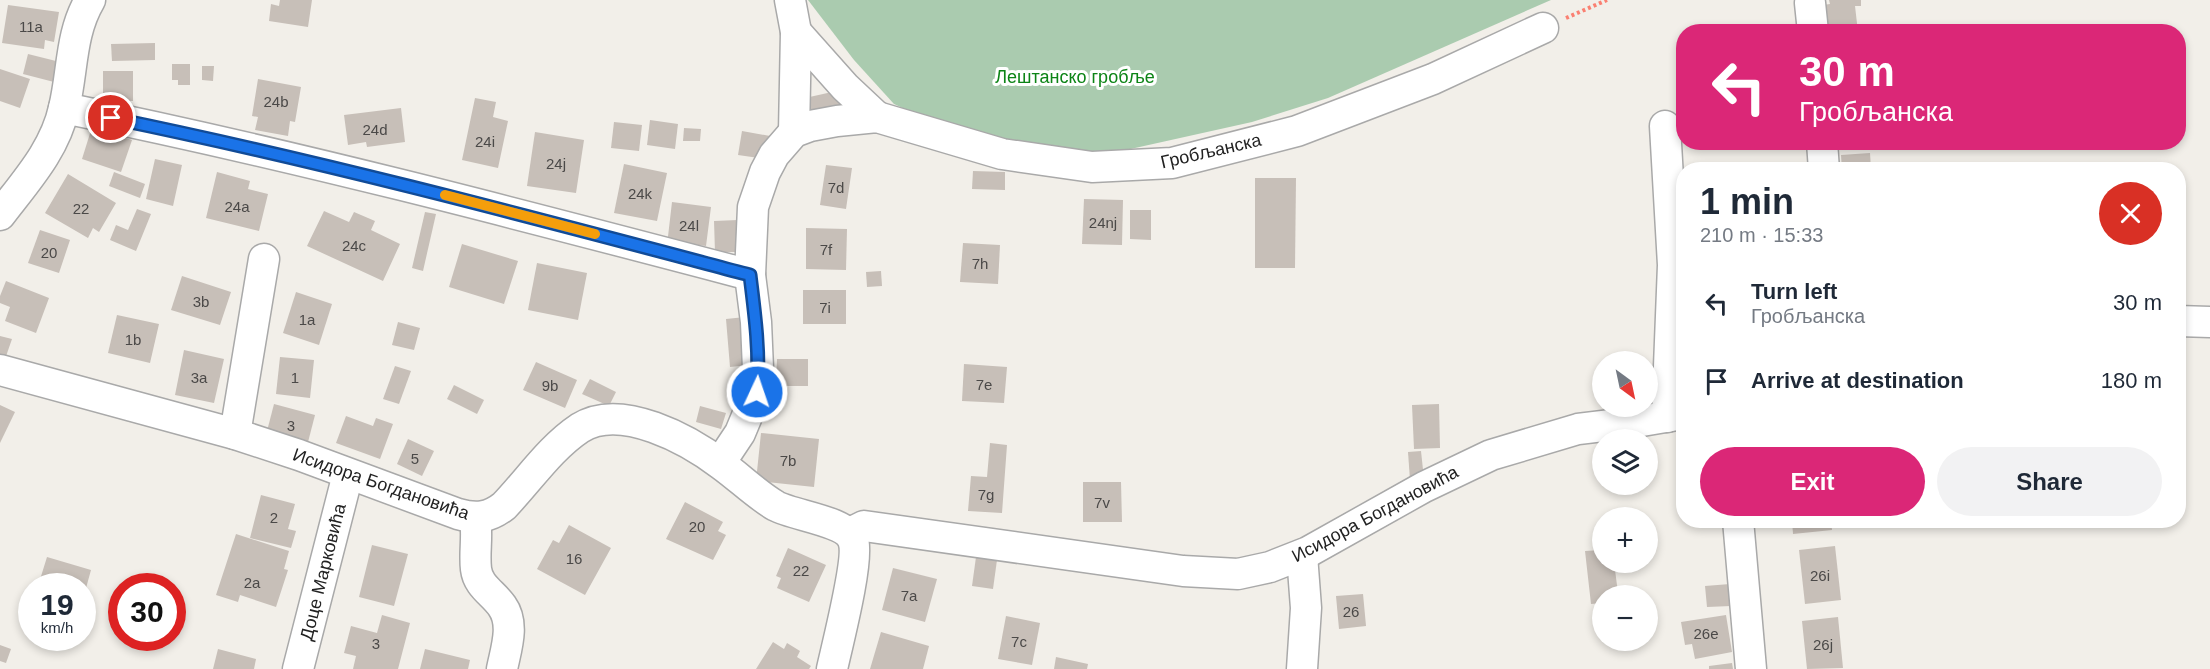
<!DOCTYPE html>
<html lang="en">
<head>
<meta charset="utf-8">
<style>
  :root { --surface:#fff; --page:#f2f2f3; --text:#1f2937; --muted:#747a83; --accent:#db2777 }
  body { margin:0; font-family:Helvetica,sans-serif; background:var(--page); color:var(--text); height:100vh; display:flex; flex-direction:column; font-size:22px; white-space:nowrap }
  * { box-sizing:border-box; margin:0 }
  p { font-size:20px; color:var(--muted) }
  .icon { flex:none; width:33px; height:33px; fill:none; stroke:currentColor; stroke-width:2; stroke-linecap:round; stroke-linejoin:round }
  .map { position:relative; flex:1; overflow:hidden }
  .side { position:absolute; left:1676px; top:162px; width:510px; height:366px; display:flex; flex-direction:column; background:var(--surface); border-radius:24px; box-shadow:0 3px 9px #0003 }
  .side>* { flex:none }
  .banner { position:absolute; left:1676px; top:24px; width:510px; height:126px; border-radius:24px; box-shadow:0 3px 9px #0003; background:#db2777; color:#fff; overflow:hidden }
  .needle { width:39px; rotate:147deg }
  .fabs { position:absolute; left:1592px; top:351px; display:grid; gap:12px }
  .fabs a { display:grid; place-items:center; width:66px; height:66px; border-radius:50%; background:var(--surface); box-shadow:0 3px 9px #0003; font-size:30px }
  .speed { position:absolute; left:18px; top:573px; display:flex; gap:12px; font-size:30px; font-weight:700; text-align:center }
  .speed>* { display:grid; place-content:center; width:78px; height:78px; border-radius:50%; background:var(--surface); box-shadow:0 3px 9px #0003; line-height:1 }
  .speed small { font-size:15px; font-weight:400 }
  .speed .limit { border:9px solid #d22; background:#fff; color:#111 }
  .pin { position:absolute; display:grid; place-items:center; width:51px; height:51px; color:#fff; margin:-26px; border:3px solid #fff; border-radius:50%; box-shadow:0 2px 6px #0007 }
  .me { position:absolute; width:66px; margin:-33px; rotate:3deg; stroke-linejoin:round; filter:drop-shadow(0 0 4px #0008) }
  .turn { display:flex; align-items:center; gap:21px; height:126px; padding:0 24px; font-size:27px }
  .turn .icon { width:78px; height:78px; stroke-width:2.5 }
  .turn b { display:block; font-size:42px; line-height:51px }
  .round { display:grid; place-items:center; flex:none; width:63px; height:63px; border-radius:32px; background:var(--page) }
  .summary { display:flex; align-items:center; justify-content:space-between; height:102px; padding:0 24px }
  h1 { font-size:36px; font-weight:600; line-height:45px }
  .primary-button { display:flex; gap:12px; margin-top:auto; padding:12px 24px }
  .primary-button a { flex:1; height:69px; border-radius:36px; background:var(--accent); color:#fff; font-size:24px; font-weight:600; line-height:69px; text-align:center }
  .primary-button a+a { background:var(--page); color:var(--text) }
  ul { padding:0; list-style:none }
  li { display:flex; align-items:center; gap:18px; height:78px; padding:0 24px }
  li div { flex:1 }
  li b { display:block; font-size:22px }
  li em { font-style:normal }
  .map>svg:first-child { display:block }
</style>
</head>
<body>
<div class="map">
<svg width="2210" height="669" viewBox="0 0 2210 669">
  <rect width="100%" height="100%" fill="#f2efe9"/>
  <polygon fill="#aacbaf" points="808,0 1551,0 1328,98 1252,122 1099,156 948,129 894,104 854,60"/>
  <g fill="#c7bfb8">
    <polygon points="280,0 312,0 308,27 269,21 271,4 279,6"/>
    <polygon points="1829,0 1861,0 1861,6 1855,6 1858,32 1826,32 1823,5 1830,4"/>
    <polygon points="8,5 59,12 54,42 45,40 44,49 2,43"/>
    <polygon points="155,43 155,60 112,61 111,44"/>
    <polygon points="28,54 60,62 54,82 23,74"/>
    <polygon points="172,64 190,64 190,85 178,85 178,80 172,80"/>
    <polygon points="202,66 214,66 213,81 202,80"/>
    <polygon points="0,69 30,79 20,108 0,101"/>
    <polygon points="103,71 133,71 133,101 103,100"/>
    <polygon points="258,79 301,87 295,122 290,121 288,136 255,130 258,117 252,116"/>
    <polygon points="841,90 845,108 809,116 805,98"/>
    <polygon points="475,98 496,102 493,117 508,121 498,168 462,160"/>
    <polygon points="401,108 405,142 367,147 366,142 348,145 344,115"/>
    <polygon points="650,120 678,124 675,149 647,145"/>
    <polygon points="614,122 642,125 639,151 611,148"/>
    <polygon points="92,127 132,140 121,172 82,159"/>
    <polygon points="684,128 701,129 700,141 683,141"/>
    <polygon points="742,131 770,136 766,159 738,155"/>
    <polygon points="535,132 584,140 576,193 527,186"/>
    <polygon points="1870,153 1871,170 1842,170 1841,155"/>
    <polygon points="155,159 182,165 173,206 146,199"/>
    <polygon points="624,164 667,173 657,221 614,213"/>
    <polygon points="826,165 852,168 846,209 820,205"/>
    <polygon points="973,171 1005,172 1005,190 972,189"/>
    <polygon points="114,172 145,184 140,198 109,186"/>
    <polygon points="217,172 250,181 248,189 268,194 259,231 206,218"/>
    <polygon points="68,174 116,203 99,232 93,228 88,238 45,213"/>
    <polygon points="1255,178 1296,178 1295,268 1255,268"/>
    <polygon points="1084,199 1123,200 1122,245 1082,244"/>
    <polygon points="672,202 711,207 706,246 683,243 667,245"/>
    <polygon points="137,209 151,214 136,251 110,240 116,225 128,230"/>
    <polygon points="1130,210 1151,210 1151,240 1130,239"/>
    <polygon points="324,211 349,222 354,212 375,221 371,230 400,244 383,281 307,246"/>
    <polygon points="425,212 436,214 423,271 412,268"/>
    <polygon points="738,220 739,252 715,252 714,221"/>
    <polygon points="806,228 847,229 846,270 806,269"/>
    <polygon points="40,230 70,240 59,273 28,263"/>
    <polygon points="963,243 1000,245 998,284 960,282"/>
    <polygon points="462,244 518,261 504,304 449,287"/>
    <polygon points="537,263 587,273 578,320 528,310"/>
    <polygon points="881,271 882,286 867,287 866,272"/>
    <polygon points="182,276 231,292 220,325 171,310"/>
    <polygon points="6,281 49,298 36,333 5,321 10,307 0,303 0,296"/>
    <rect x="803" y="290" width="43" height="34"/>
    <polygon points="296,292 332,304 319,345 283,333"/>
    <polygon points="117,315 159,324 150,363 108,353"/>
    <polygon points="745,317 749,365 730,367 726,319"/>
    <polygon points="398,322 420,328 414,350 392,345"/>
    <polygon points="0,336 12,339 4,362 0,361"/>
    <polygon points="184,350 224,359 214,403 175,395"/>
    <polygon points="280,357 314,360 310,398 276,394"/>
    <polygon points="777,359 808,359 808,386 776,386"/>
    <polygon points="536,362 577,380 565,408 523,390"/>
    <polygon points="964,364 1007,367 1004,403 962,401"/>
    <polygon points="395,366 411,371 399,404 383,399"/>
    <polygon points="590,379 616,392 609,406 582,394"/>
    <polygon points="454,385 484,400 477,414 447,399"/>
    <polygon points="274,404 315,415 307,446 266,435"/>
    <polygon points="1439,404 1440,448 1414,449 1412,405"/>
    <polygon points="0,405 15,412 0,443"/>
    <polygon points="700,406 726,413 721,429 696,422"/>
    <polygon points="346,416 373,426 376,418 393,424 380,459 336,443"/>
    <polygon points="761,433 819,439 814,487 756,481"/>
    <polygon points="408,439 434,451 422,476 397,464"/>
    <polygon points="990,443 1007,445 1002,513 968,511 971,476 987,477"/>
    <polygon points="1421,451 1424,479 1410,480 1408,452"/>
    <polygon points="1083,482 1121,482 1122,522 1083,522"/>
    <polygon points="261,495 295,504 288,529 296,531 291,548 250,538"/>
    <polygon points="685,502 723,522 718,531 726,535 713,560 666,539"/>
    <polygon points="1792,520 1831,520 1832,530 1793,534"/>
    <polygon points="569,525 611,548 585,595 537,569 553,540 559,543"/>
    <polygon points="236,534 289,551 284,569 288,570 276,607 240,595 238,602 216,595"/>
    <polygon points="372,545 408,554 394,606 359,597"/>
    <polygon points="1835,546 1841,600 1805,604 1799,550"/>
    <polygon points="788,548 826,565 809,602 777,588 781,578 776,576"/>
    <polygon points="1602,550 1602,562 1614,562 1618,593 1602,596 1602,603 1591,604 1585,551"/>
    <polygon points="47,557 91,570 83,599 82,586 38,586"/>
    <polygon points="976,557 997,560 993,589 972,586"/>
    <polygon points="893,568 937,579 925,622 882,610"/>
    <polygon points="1730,584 1731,606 1707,607 1705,586"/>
    <polygon points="1363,594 1366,626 1339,629 1336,596"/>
    <polygon points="382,615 410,623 398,669 353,669 356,656 344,653 351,626 377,633"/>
    <polygon points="1726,615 1732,652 1695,659 1692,644 1685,645 1681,622"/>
    <polygon points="1006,616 1040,623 1032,665 998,659"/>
    <polygon points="1838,617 1843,668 1807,669 1802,621"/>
    <polygon points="881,632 929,646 923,669 870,669"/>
    <polygon points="773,642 784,649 787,643 800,651 797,657 811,666 809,669 756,669"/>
    <polygon points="0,645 11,649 6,663 0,661"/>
    <polygon points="218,649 256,659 254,669 213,669"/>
    <polygon points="425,649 470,660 468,669 420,669"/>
    <polygon points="1056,657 1088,664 1087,669 1054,669"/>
    <polygon points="1732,663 1733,669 1709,669 1709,666"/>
  </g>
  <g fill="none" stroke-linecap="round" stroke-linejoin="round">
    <defs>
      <g id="street">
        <polyline points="790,0 796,32 794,132"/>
        <polyline points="1810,3 1813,32"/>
        <polyline points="796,32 845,87 877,117"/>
        <path d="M64,108C295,155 522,215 750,275"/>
        <polyline points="1665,126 1673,265 1667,417"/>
        <polyline points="1822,142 1824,170"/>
        <path d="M0,215C25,182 55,150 64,108C73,71 70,34 90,0"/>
        <polyline points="2178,321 2210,322"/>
        <path d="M0,370L235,434L299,455L458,514C476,519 489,518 504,506C529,480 550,448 580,428C621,402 689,440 722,465C740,478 757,495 776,506C795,516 846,521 853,540C860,557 837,646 832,669"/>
        <polyline points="235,434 264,259"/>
        <polyline points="720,463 740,433 757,392 758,369 756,322 750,275 753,207 765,172 774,155 794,132 810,126 837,121 877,117 1002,154 1092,167 1172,163 1297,131 1433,79 1543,28"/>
        <path d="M475,518C478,536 474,552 476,569C478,586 493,593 502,606C515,624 506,649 502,669"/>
        <polyline points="1738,520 1751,669"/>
        <polyline points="850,533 864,526 1183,571 1238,574 1270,567 1308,552 1424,487 1491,455 1578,429 1636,422 1683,414"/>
        <polyline points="1302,555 1306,608 1302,669"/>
        <polyline points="298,669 348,474"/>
      </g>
    </defs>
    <use href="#street" stroke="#a9a9a9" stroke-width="33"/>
    <polyline stroke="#fa8072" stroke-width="4" stroke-dasharray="3 3" stroke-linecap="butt" points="1566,18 1607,0"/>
    <use href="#street" stroke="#fff" stroke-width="30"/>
  </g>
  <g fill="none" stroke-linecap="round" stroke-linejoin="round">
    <defs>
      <path id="route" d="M111,118C326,162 538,219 750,275C755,315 760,353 757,392"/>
    </defs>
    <use href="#route" stroke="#114b97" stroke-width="15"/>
    <use href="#route" stroke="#1a73e8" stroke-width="10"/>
    <polyline stroke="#f59e0b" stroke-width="10" points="445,195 595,234"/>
  </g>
  <g text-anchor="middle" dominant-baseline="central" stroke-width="6" stroke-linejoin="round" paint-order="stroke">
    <g font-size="15" fill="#4b4948">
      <text x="31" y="26">11a</text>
      <text x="276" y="101">24b</text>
      <text x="375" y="129">24d</text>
      <text x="485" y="141">24i</text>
      <text x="556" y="163">24j</text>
      <text x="836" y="187">7d</text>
      <text x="640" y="193">24k</text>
      <text x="237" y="206">24a</text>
      <text x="81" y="208">22</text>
      <text x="1103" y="222">24nj</text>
      <text x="689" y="225">24l</text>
      <text x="354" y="245">24c</text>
      <text x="826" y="249">7f</text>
      <text x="49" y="252">20</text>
      <text x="980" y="263">7h</text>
      <text x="201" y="301">3b</text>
      <text x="825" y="307">7i</text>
      <text x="307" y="319">1a</text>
      <text x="133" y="339">1b</text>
      <text x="199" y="377">3a</text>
      <text x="295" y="377">1</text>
      <text x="984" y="384">7e</text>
      <text x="550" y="385">9b</text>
      <text x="291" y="425">3</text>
      <text x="415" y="458">5</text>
      <text x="788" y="460">7b</text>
      <text x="986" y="494">7g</text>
      <text x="1102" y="502">7v</text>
      <text x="274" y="517">2</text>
      <text x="697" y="526">20</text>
      <text x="574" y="558">16</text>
      <text x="801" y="570">22</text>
      <text x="1820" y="575">26i</text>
      <text x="252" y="582">2a</text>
      <text x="909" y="595">7a</text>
      <text x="1351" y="611">26</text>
      <text x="1706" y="633">26e</text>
      <text x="1019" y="641">7c</text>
      <text x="376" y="643">3</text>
      <text x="1823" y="644">26j</text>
    </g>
    <g font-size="18" fill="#0c8416" stroke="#fff">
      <text x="1075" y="77">Лештанско гробље</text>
    </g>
    <g font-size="18" fill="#222" stroke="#fff">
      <text transform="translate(1211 151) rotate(-13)">Гробљанска</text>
      <text transform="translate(381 484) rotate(19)">Исидора Богдановића</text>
      <text transform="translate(1375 514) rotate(-28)">Исидора Богдановића</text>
      <text transform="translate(323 572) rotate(-76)">Доце Марковића</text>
    </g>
  </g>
</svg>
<div class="fabs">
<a><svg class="needle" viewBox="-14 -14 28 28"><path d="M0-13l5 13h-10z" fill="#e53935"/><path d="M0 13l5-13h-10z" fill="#747a83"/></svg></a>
<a><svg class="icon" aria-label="layers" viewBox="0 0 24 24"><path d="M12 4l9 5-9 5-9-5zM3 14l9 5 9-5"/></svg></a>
<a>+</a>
<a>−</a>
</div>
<div class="speed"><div>19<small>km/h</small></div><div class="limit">30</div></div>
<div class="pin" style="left:111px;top:118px;background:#d93025"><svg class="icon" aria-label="arrive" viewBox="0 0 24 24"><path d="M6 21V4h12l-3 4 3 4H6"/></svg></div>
<svg class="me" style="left:757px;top:392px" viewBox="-20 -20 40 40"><circle r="17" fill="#1a73e8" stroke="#fff" stroke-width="3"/><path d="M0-11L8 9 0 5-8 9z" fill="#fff"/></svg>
<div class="banner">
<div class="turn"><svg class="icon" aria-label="left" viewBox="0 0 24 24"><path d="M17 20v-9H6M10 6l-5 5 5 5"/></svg><div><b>30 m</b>Гробљанска</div></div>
</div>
<section class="side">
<div class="summary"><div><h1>1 min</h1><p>210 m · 15:33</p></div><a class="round" style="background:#d93025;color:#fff"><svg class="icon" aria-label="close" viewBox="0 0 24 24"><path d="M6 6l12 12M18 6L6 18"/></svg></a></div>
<ul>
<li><svg class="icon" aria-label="left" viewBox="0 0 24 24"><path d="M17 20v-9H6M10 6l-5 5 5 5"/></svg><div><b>Turn left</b><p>Гробљанска</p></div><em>30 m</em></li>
<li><svg class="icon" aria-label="arrive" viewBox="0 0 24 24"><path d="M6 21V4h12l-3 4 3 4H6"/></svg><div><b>Arrive at destination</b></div><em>180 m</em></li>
</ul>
<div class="primary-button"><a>Exit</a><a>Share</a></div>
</section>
</div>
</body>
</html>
